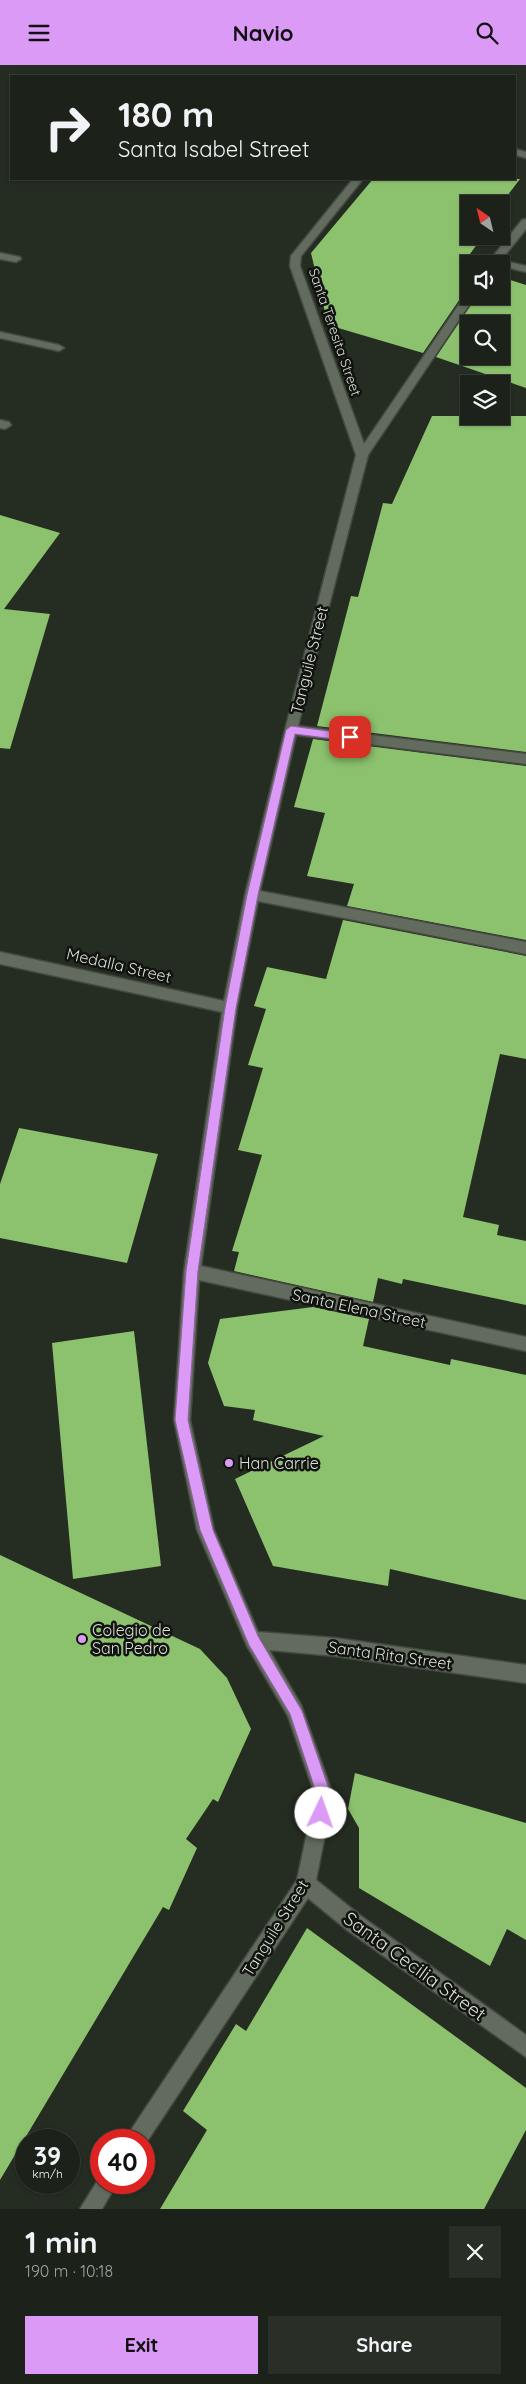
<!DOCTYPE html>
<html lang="en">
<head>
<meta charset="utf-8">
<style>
  :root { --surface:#1c2119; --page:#292e26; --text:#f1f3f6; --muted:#a0a3a2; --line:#3a3e38; --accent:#db9af6 }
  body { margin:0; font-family:Quicksand,sans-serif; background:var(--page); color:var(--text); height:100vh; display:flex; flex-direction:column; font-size:19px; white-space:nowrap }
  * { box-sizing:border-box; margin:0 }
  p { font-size:16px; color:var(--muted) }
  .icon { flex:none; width:28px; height:28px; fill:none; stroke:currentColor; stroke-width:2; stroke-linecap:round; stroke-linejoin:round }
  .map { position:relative; height:2144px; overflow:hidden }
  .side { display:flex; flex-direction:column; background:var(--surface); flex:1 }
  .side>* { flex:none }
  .banner { position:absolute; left:10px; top:10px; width:506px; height:105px; border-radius:0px; box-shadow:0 1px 4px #0004,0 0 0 1px var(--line); background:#1c2119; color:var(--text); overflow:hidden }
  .needle { width:32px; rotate:325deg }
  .controls { position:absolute; left:460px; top:130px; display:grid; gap:10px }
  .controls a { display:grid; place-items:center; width:50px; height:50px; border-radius:0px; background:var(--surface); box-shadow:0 1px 4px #0004,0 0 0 1px var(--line); font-size:25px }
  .speed { position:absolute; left:15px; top:2064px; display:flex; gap:10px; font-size:25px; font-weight:700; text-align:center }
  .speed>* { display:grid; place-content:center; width:65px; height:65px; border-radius:50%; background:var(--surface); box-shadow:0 1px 4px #0004,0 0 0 1px var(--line); line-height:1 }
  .speed small { font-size:12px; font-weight:400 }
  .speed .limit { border:8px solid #d22; background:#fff; color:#111 }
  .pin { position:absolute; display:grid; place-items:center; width:42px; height:42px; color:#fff; margin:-21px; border-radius:10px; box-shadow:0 2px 8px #0006 }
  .me { position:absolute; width:55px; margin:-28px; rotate:3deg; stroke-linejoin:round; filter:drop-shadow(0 0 4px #0008) }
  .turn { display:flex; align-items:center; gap:18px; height:105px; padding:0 25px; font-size:22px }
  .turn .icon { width:65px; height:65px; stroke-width:2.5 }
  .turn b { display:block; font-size:35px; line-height:42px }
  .round { display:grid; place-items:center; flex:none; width:52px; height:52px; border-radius:0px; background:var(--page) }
  .overview { display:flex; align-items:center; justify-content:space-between; height:85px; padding:0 25px }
  h1 { font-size:30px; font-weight:700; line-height:38px }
  .action { display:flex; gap:10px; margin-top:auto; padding:10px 25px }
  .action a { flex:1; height:58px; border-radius:0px; background:var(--accent); color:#111; font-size:20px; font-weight:700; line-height:58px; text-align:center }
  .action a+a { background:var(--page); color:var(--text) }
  header { display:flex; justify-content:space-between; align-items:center; height:65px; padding:0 25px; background:var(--accent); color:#111; font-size:22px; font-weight:700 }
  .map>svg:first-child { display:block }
</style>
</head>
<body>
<header><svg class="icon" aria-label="menu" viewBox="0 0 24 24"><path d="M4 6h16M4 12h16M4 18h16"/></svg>Navio<svg class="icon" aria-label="search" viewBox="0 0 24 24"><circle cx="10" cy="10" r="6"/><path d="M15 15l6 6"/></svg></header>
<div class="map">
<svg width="526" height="2144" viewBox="0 0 526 2144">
  <rect width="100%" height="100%" fill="#252c21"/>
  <g fill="#8cc26e" fill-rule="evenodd">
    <polygon points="373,114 520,114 501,139 469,139 469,171 483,171 462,200 469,202 469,228 464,228 423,288 328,260 311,188"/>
    <path d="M501,212L526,220V323L436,292L477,231H501ZM469,259H501V291H469Z"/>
    <polygon points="432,351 526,351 526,687 317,661 351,531 358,532 383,438 392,439"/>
    <polygon points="0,450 60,468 4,544 50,549 10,684 0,683"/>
    <polygon points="313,674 526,701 526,875 347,841 354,819 307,811 325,748 294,742"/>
    <polygon points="343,855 526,891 526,994 500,989 463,1152 499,1160 497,1170 526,1176 526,1240 403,1214 402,1219 378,1213 373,1237 234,1206 239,1187 232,1186 262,1090 238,1085 263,1003 248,1000 266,944 254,941 267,902 326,914"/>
    <polygon points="19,1063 158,1089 127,1198 0,1173 0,1119"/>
    <polygon points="313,1242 369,1254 363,1281 450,1300 451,1294 526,1310 526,1535 390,1504 388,1521 273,1501 235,1414 324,1371 253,1355 255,1345 224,1341 208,1298 220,1254"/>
    <polygon points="134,1266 161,1501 73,1514 52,1278"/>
    <polygon points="0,1490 200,1584 227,1613 251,1664 218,1737 213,1734 186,1774 197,1783 169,1845 163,1842 0,2115"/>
    <polygon points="355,1708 526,1758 526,1875 507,1864 490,1901 359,1823 359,1763 348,1744"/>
    <polygon points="307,1863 526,2023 526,2065 484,2144 160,2144 207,2065 183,2046 236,1959 246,1966"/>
  </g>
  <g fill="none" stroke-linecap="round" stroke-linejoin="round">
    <defs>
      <g id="minor">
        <polygon points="515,84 526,87 526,93 515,90"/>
        <polygon points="353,114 363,114 301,191 300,201 364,379 466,229 475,231 368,390 298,661 526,689 526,699 296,670 260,826 526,877 526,889 258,836 237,943 201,1201 526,1272 526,1286 199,1215 190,1355 214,1465 258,1567 335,1573 526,1600 526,1618 335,1591 269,1585 301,1640 333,1730 316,1815 361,1851 526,1970 526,1992 347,1865 308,1833 144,2081 144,2075 126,2075 129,2068 297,1815 315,1730 288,1651 247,1581 197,1465 174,1355 184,1206 222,947 0,899 0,887 224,936 245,830 285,665 356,390 290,201 291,191"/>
        <polygon points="526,154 526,164 501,195 526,201 526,207 501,201 501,199 487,199 522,155"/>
        <polygon points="0,188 20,192 21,194 16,197 0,194"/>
        <polygon points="0,267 59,280 64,283 59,286 0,273"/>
        <polygon points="0,355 9,357 11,360 5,364 0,363"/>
        <polygon points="101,2110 101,2118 117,2118 102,2144 80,2144"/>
      </g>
    </defs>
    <use href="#minor" stroke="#434940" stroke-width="3"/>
    <use href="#minor" fill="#626b5e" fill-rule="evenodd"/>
  </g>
  <polygon fill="#db9af6" stroke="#8e64a0" points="291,661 350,669 355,672 350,676 295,669 258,830 236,943 198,1206 188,1355 213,1465 258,1571 302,1646 331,1730 326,1753 321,1755 316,1753 314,1748 317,1730 290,1649 249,1580 200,1465 175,1355 186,1206 225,943 247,830 286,665"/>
  <g fill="#db9af6" stroke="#10130e" stroke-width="2">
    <circle cx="229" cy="1398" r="5"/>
    <circle cx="82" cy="1574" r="5"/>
  </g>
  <g text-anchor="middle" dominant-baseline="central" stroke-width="5" stroke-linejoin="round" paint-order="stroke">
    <g font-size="14" fill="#dadfd8" stroke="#10130e">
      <text transform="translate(335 267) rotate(71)">Santa Teresita Street</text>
    </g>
    <g font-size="16" fill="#dadfd8" stroke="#10130e">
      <text transform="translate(309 595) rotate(-76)">Tanguile Street</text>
      <text transform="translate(119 900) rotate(13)">Medalla Street</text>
      <text transform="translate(359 1243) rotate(12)">Santa Elena Street</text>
      <text transform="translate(390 1590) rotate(8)">Santa Rita Street</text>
      <text transform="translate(275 1863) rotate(-58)">Tanguile Street</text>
    </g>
    <g font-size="16" fill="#dadfd8" stroke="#10130e" text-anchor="start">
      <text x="239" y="1398">Han Carrie</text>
      <text x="92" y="1565">Colegio de<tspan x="92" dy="18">San Pedro</tspan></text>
    </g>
    <g font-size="19" fill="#dadfd8" stroke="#10130e">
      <text transform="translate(415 1901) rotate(36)">Santa Cecilia Street</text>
    </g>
  </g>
</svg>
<div class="controls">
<a><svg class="needle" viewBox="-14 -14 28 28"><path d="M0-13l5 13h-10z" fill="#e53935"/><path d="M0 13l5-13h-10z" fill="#a0a3a2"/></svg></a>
<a><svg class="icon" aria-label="sound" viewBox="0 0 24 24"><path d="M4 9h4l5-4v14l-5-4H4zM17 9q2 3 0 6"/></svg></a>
<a><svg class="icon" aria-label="search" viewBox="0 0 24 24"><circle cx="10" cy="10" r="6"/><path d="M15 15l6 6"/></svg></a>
<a><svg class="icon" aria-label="layers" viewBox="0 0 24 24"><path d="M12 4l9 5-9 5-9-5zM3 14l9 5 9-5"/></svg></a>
</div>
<div class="speed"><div>39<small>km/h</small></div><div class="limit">40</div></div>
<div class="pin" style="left:350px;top:672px;background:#d93025"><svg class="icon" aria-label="arrive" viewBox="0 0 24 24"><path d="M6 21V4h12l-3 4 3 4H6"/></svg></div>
<svg class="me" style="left:321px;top:1748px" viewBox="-20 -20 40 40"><circle r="19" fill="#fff"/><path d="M0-13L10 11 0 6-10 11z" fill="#db9af6"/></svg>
<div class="banner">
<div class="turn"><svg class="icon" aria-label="right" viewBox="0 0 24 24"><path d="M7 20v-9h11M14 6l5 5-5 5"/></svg><div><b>180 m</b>Santa Isabel Street</div></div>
</div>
</div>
<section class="side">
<div class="overview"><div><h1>1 min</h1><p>190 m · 10:18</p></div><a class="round"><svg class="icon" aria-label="close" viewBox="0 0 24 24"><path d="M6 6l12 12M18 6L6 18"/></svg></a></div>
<div class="action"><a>Exit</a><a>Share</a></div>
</section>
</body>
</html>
